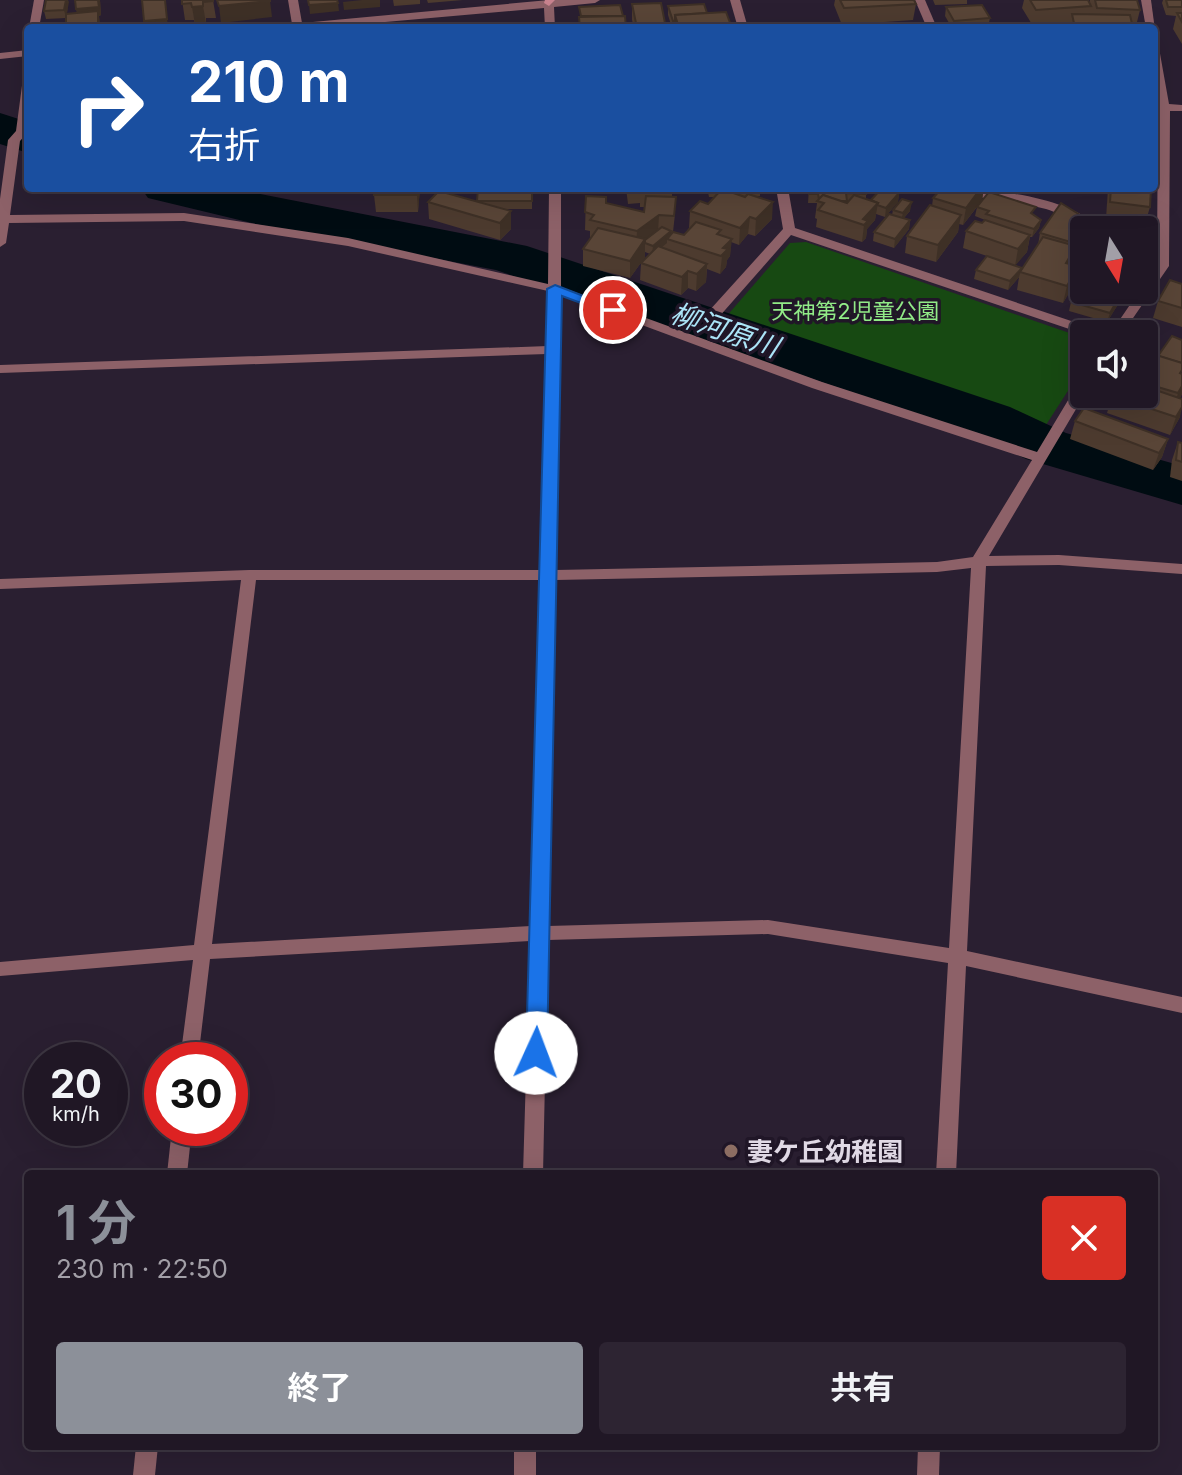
<!DOCTYPE html>
<html lang="ja">
<head>
<meta charset="utf-8">
<style>
  :root { --surface:#201725; --page:#2d2432; --text:#f1f3f6; --muted:#a29fa7; --line:#3d3642; --accent:#8c9099 }
  body { margin:0; font-family:Inter,"Noto Sans JP",sans-serif; background:var(--page); color:var(--text); height:100vh; display:flex; flex-direction:column; font-size:30px; white-space:nowrap }
  * { box-sizing:border-box; margin:0 }
  p { font-size:26px; color:var(--muted) }
  .icon { flex:none; width:44px; height:44px; fill:none; stroke:currentColor; stroke-width:2; stroke-linecap:round; stroke-linejoin:round }
  .map { position:relative; flex:1; overflow:hidden }
  .sheet { position:absolute; left:24px; top:1170px; width:1134px; height:280px; display:flex; flex-direction:column; background:var(--surface); border-radius:8px; box-shadow:0 8px 32px #0002,0 0 0 2px var(--line) }
  .sheet>* { flex:none }
  .banner { position:absolute; left:24px; top:24px; width:1134px; height:168px; border-radius:8px; box-shadow:0 8px 32px #0002,0 0 0 2px var(--line); background:#1a4fa0; color:#fff; overflow:hidden }
  .needle { width:52px; rotate:169deg }
  .fabs { position:absolute; left:1070px; top:216px; display:grid; gap:16px }
  .fabs a { display:grid; place-items:center; width:88px; height:88px; border-radius:8px; background:var(--surface); box-shadow:0 8px 32px #0002,0 0 0 2px var(--line); font-size:40px }
  .speed { position:absolute; left:24px; top:1042px; display:flex; gap:16px; font-size:40px; font-weight:700; text-align:center }
  .speed>* { display:grid; place-content:center; width:104px; height:104px; border-radius:50%; background:var(--surface); box-shadow:0 8px 32px #0002,0 0 0 2px var(--line); line-height:1 }
  .speed small { font-size:20px; font-weight:400 }
  .speed .limit { border:12px solid #d22; background:#fff; color:#111 }
  .pin { position:absolute; display:grid; place-items:center; width:68px; height:68px; color:#fff; margin:-34px; border:4px solid #fff; border-radius:50%; box-shadow:0 2px 8px #0007 }
  .me { position:absolute; width:88px; margin:-44px; rotate:2deg; stroke-linejoin:round; filter:drop-shadow(0 0 6px #0008) }
  .turn { display:flex; align-items:center; gap:28px; height:168px; padding:0 32px; font-size:36px }
  .turn .icon { width:104px; height:104px; stroke-width:2.5 }
  .turn b { display:block; font-size:56px; line-height:68px }
  .round { display:grid; place-items:center; flex:none; width:84px; height:84px; border-radius:8px; background:var(--page) }
  .head { display:flex; align-items:center; justify-content:space-between; height:136px; padding:0 32px }
  h1 { font-size:48px; font-weight:700; line-height:60px; color:var(--accent) }
  .action { display:flex; gap:16px; margin-top:auto; padding:16px 32px }
  .action a { flex:1; height:92px; border-radius:8px; background:var(--accent); color:#fff; font-size:32px; font-weight:700; line-height:92px; text-align:center }
  .action a+a { background:var(--page); color:var(--text) }
  .map>svg:first-child { display:block }
</style>
</head>
<body>
<div class="map">
<svg width="1182" height="1475" viewBox="0 0 1182 1475">
  <rect width="100%" height="100%" fill="#2a1f31"/>
  <polygon fill="#174912" points="806,242 1084,338 1084,366 1044,428 725,318 790,243"/>
  <g fill="none" stroke-linecap="round" stroke-linejoin="round">
    <g fill="#000c12" fill-rule="evenodd">
      <polygon points="0,113 28,122 28,153 0,144"/>
      <polygon points="141,188 229,188 527,246 1010,407 1066,433 1182,466 1182,505 1026,459 970,433 496,270 260,225 148,198"/>
    </g>
    <g fill="#8d6168" fill-rule="evenodd">
      <polygon points="34,0 44,0 39,28 29,28"/>
      <polygon points="288,0 298,0 302,23 549,0 600,0 595,3 554,7 555,28 545,28 544,8 317,28 277,28 292,24"/>
      <polygon points="730,0 740,0 748,28 738,28"/>
      <polygon points="915,0 925,0 937,28 927,28"/>
      <polygon points="1141,0 1151,0 1155,30 1146,28"/>
      <polygon points="1154,45 1159,48 1169,104 1182,105 1182,111 1170,111 1169,266 1122,334 1110,334 1140,290 1144,290 1144,284 1156,267 1144,261 1144,252 1157,258 1158,110 1154,110 1154,104 1158,104 1154,80"/>
      <polygon points="28,50 28,56 0,59 0,53"/>
      <path d="M28,75V132L20,141L10,215L184,213L348,238L548,284L549,188H561V287L822,382L1037,452L1079,382L1084,381L1085,394L989,556L1059,555L1182,564V574L1059,565L986,566L967,951L1182,997V1013L966,966L956,1174H936L948,963L768,934L548,940L543,1174H523L530,941L210,959L198,1060H180L193,960L0,976V962L194,945L241,580L0,589V579L249,570H541L547,354L0,373V365L548,346V291L348,246L184,221L9,223L6,243L0,247V199L8,140L16,131L23,78ZM561,295L812,388L1032,460L973,557L937,562L556,570ZM971,568L949,948L768,920L548,926L556,580L937,572ZM256,580H541L531,926L212,944Z"/>
      <polygon points="776,188 788,188 795,228 1101,331 1102,334 1084,334 791,235 718,318 708,318 708,312 783,229"/>
      <path d="M922,188C978,188 1060,191 1104,230C1082,230 1067,215 1046,209C1007,199 968,196 928,192Z"/>
      <polygon points="172,1128 192,1128 187,1174 167,1174"/>
      <polygon points="136,1446 158,1446 155,1475 133,1475"/>
      <rect x="514" y="1446" width="22" height="29"/>
      <polygon points="918,1446 940,1446 939,1475 917,1475"/>
    </g>
    <polygon fill="#c8828e" fill-rule="evenodd" points="545,0 555,0 549,6 544,3"/>
  </g>
  <g fill="#4d3b2f" fill-rule="evenodd">
    <polygon points="46,0 68,0 67,14 77,13 75,0 100,0 101,15 99,16 100,28 66,28 66,18 46,19 44,11"/>
    <polygon points="182,0 213,0 216,18 206,18 206,23 195,24 194,20 185,20"/>
    <polygon points="393,0 420,0 420,4 394,6"/>
    <polygon points="427,0 463,0 428,3"/>
    <polygon points="835,0 914,0 916,4 913,20 842,25 834,5"/>
    <polygon points="933,0 967,0 967,4 935,5"/>
    <polygon points="1024,0 1088,0 1090,3 1090,0 1137,0 1140,10 1136,26 1133,26 1133,28 1069,28 1070,23 1033,26 1022,8"/>
    <polygon points="1163,0 1182,0 1182,44 1173,29 1176,16 1166,15 1162,3"/>
    <polygon points="632,4 666,28 634,28 632,20"/>
    <polygon points="668,6 707,13 732,28 672,28 668,15"/>
    <polygon points="946,7 990,18 988,27 952,28 945,16"/>
    <polygon points="420,188 418,212 376,212 374,195"/>
    <polygon points="469,188 532,188 532,209 504,209 511,211 511,229 500,240 429,219 428,202 477,202 478,190 469,190"/>
    <polygon points="626,188 672,188 672,197 675,214 673,232 684,235 689,228 690,211 708,204 715,197 709,197 707,188 760,188 760,196 756,196 772,219 755,236 748,234 739,245 731,242 730,256 727,260 726,267 720,274 707,269 706,282 696,291 688,288 681,295 640,280 641,263 650,254 645,252 645,257 630,278 583,266 583,249 591,237 590,237 590,231 585,230 586,196 606,203 644,212 645,207 640,207 640,203 628,204"/>
    <polygon points="809,188 866,194 866,199 871,200 899,193 898,202 885,217 876,214 875,220 867,229 866,238 862,242 816,227 817,219 815,218 817,203 808,203"/>
    <path d="M942,188H1034L1033,192L984,188L982,200L1034,215L1041,220L1039,228L1032,237H1030L1027,252L1015,265L1022,268L1021,271L1038,245L1040,233L1084,230V272L1078,270L1074,284L1063,303L1017,290L1019,277L1008,290L974,279L976,270L987,256L963,248L966,231L982,223L985,220L975,216L977,207L963,225L959,224L958,232L936,262L905,253L907,236L932,206L933,198ZM1073,261L1078,263L1077,266L1071,264Z"/>
    <polygon points="1108,188 1151,188 1150,207 1145,224 1106,219"/>
    <polygon points="893,210 910,211 904,218 910,220 909,229 894,248 873,241 874,232 892,215"/>
    <polygon points="1182,284 1182,327 1153,318 1158,301"/>
    <polygon points="1119,297 1117,306 1107,322 1069,311 1071,302"/>
    <polygon points="1144,366 1182,394 1180,398 1180,417 1170,435 1107,413 1112,396 1144,394"/>
    <polygon points="1075,421 1168,439 1162,457 1153,470 1070,439"/>
    <polygon points="1178,442 1182,443 1182,481 1170,477 1172,460"/>
  </g>
  <g fill="#3e3026">
    <polygon points="66,0 68,0 69,2 66,18 64,10"/>
    <polygon points="100,0 101,15 99,16 100,28 98,28 98,26 78,18 76,9"/>
    <polygon points="165,0 168,27 145,28 144,21"/>
    <polygon points="362,0 380,0 380,7 344,10 343,2"/>
    <polygon points="270,1 272,17 221,23 219,6"/>
    <polygon points="338,3 339,11 310,14 309,5"/>
    <polygon points="203,6 206,23 195,24 192,7"/>
    <polygon points="417,188 420,188 418,212 417,195"/>
    <polygon points="981,188 984,188 982,200 963,225 966,208"/>
    <polygon points="899,193 898,202 885,217 886,208"/>
    <polygon points="773,202 772,219 755,236 756,219"/>
    <polygon points="912,202 910,211 901,221 903,213"/>
    <polygon points="878,203 875,220 867,229 866,238 862,242 864,225 863,219"/>
    <polygon points="511,211 511,229 500,240 500,223"/>
    <polygon points="659,215 658,232 645,242 645,257 630,278 630,261 636,248 637,231"/>
    <polygon points="961,215 958,232 936,262 938,245"/>
    <polygon points="750,217 748,234 739,245 740,228"/>
    <polygon points="910,220 909,229 894,248 895,239"/>
    <polygon points="1041,220 1039,228 1032,237 1034,229"/>
    <polygon points="671,231 671,240 667,239 667,243 652,255 653,246"/>
    <polygon points="1030,235 1027,252 1015,266 1018,249"/>
    <polygon points="732,239 730,256 727,260 726,267 720,274 723,248"/>
    <polygon points="1076,246 1072,263 1062,280 1066,263"/>
    <polygon points="707,264 706,282 696,291 697,274"/>
    <polygon points="1078,266 1074,284 1063,303 1067,286"/>
    <polygon points="1022,268 1019,277 1008,290 1010,281"/>
    <polygon points="688,271 688,288 681,295 682,277"/>
    <polygon points="1119,297 1117,306 1107,322 1110,313"/>
    <polygon points="1182,386 1182,394 1173,411 1178,393"/>
    <polygon points="1182,407 1180,417 1170,435 1176,417"/>
    <polygon points="1168,439 1162,457 1153,470 1159,453"/>
  </g>
  <g fill="#594537" stroke="#3e3026" stroke-width="2">
    <polygon points="46,0 66,0 64,10 44,11"/>
    <polygon points="75,0 98,0 99,7 76,9"/>
    <polygon points="142,0 165,0 167,19 144,21"/>
    <polygon points="182,0 213,0 213,1 203,2 203,6 192,7 191,3 182,4"/>
    <polygon points="217,0 270,0 270,1 219,6"/>
    <polygon points="308,0 337,0 338,3 309,5"/>
    <polygon points="840,0 914,0 916,4 844,8"/>
    <polygon points="1030,0 1088,0 1091,6 1036,10"/>
    <polygon points="1095,0 1137,0 1140,10 1097,8"/>
    <polygon points="1166,0 1182,0 1182,7 1168,7"/>
    <polygon points="661,3 666,28 637,28 632,4"/>
    <polygon points="704,4 707,13 675,15 675,21 673,21 668,6"/>
    <polygon points="620,5 623,16 581,16 579,7"/>
    <polygon points="982,5 990,18 954,21 946,7"/>
    <polygon points="98,11 98,26 66,28 66,14"/>
    <polygon points="726,12 732,28 679,28 675,15"/>
    <polygon points="1177,13 1182,13 1182,22"/>
    <polygon points="1072,14 1130,15 1133,28 1075,28"/>
    <polygon points="625,16 626,28 580,28 579,17"/>
    <polygon points="375,188 417,188 417,195 374,195"/>
    <polygon points="478,188 532,188 532,201 477,201"/>
    <polygon points="641,188 672,188 672,189 641,190"/>
    <polygon points="809,188 865,188 866,194 846,193 847,201 840,201 823,195 819,199 818,194 809,194"/>
    <polygon points="882,188 899,193 886,208 877,205 878,203 871,200"/>
    <polygon points="942,188 981,188 966,208 933,198"/>
    <polygon points="1111,188 1151,188 1150,207 1110,202"/>
    <polygon points="722,189 745,197 748,194 773,202 756,219 750,217 740,228 690,211 700,201 708,204"/>
    <polygon points="439,191 511,211 500,223 428,202"/>
    <polygon points="989,192 1036,207 1031,213 1041,220 1034,229 986,214 989,211 977,207"/>
    <polygon points="823,195 847,203 854,195 878,203 863,219 868,221 864,225 818,210 824,203 817,201"/>
    <polygon points="586,196 606,197 606,203 644,212 646,196 676,197 674,216 659,215 637,231 590,220 594,215 585,212"/>
    <polygon points="902,199 912,202 903,213 893,210"/>
    <polygon points="1061,203 1104,230 1084,230 1084,246 1040,233"/>
    <polygon points="930,205 961,215 938,245 907,236"/>
    <polygon points="889,214 910,220 895,239 874,232"/>
    <polygon points="985,220 1030,235 1018,249 966,231 975,221 982,223"/>
    <polygon points="696,222 721,230 717,234 732,239 723,248 728,249 721,256 667,239 673,232 684,235"/>
    <polygon points="662,227 671,231 653,246 645,243 645,240"/>
    <polygon points="598,228 645,239 630,261 583,249"/>
    <polygon points="1043,237 1076,246 1066,263 1078,266 1067,286 1020,272"/>
    <polygon points="658,246 707,264 697,274 688,271 682,277 641,263"/>
    <polygon points="987,256 1022,268 1010,281 976,270"/>
    <polygon points="1170,280 1182,284 1182,308 1158,301"/>
    <polygon points="1081,286 1084,287 1084,290 1094,290 1119,297 1110,313 1071,302"/>
    <polygon points="1172,336 1182,340 1182,363 1158,356"/>
    <polygon points="1153,354 1182,363 1182,370 1180,373 1182,374 1182,386 1178,393 1144,383 1144,366"/>
    <polygon points="1144,386 1182,399 1182,407 1176,417 1112,396 1113,394 1144,394"/>
    <polygon points="1084,408 1168,439 1159,453 1075,421"/>
    <polygon points="1178,442 1182,443 1182,462 1176,460"/>
  </g>
  <polygon fill="#1a73e8" stroke="#114b97" stroke-width="2" points="555,285 620,310 613,315 562,296 547,1053 544,1060 536,1063 529,1060 526,1053 547,289"/>
  <circle fill="#8d6e63" stroke="#201627" stroke-width="3" cx="731" cy="1151" r="8"/>
  <g text-anchor="middle" dominant-baseline="central" stroke-width="7" stroke-linejoin="round" paint-order="stroke">
    <g font-size="22" fill="#91ea87" stroke="#201627">
      <text x="855" y="311">天神第2児童公園</text>
    </g>
    <g font-size="26" font-weight="bold" fill="#e1dae6" stroke="#201627" text-anchor="start">
      <text x="747" y="1151">妻ケ丘幼稚園</text>
    </g>
    <g font-size="28" font-style="italic" fill="#abe4f7" stroke="#201627">
      <text transform="translate(725 330) rotate(19)">柳河原川</text>
    </g>
  </g>
</svg>
<div class="fabs">
<a><svg class="needle" viewBox="-14 -14 28 28"><path d="M0-13l5 13h-10z" fill="#e53935"/><path d="M0 13l5-13h-10z" fill="#a29fa7"/></svg></a>
<a><svg class="icon" aria-label="sound" viewBox="0 0 24 24"><path d="M4 9h4l5-4v14l-5-4H4zM17 9q2 3 0 6"/></svg></a>
</div>
<div class="speed"><div>20<small>km/h</small></div><div class="limit">30</div></div>
<div class="pin" style="left:613px;top:310px;background:#d93025"><svg class="icon" aria-label="arrive" viewBox="0 0 24 24"><path d="M6 21V4h12l-3 4 3 4H6"/></svg></div>
<svg class="me" style="left:536px;top:1053px" viewBox="-20 -20 40 40"><circle r="19" fill="#fff"/><path d="M0-13L10 11 0 6-10 11z" fill="#1a73e8"/></svg>
<div class="banner">
<div class="turn"><svg class="icon" aria-label="right" viewBox="0 0 24 24"><path d="M7 20v-9h11M14 6l5 5-5 5"/></svg><div><b>210 m</b>右折</div></div>
</div>
<section class="sheet">
<div class="head"><div><h1>1 分</h1><p>230 m · 22:50</p></div><a class="round" style="background:#d93025;color:#fff"><svg class="icon" aria-label="close" viewBox="0 0 24 24"><path d="M6 6l12 12M18 6L6 18"/></svg></a></div>
<div class="action"><a>終了</a><a>共有</a></div>
</section>
</div>
</body>
</html>
